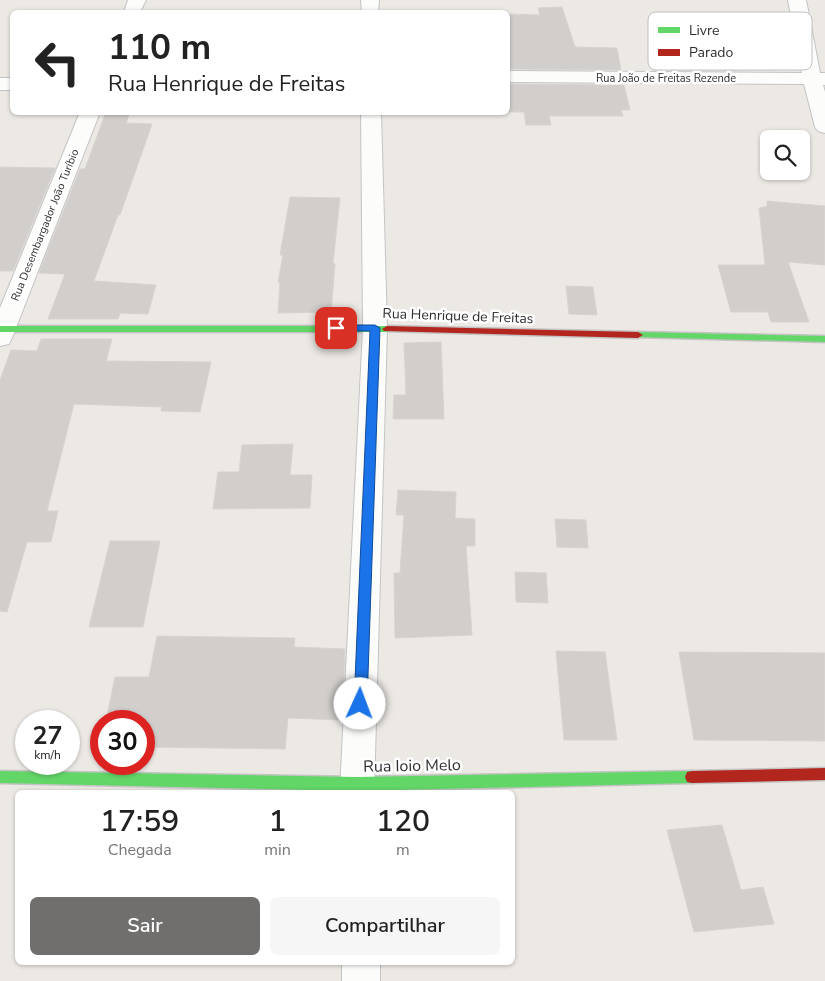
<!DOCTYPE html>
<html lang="pt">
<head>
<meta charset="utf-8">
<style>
  :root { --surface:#fff; --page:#f6f6f6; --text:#222; --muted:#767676; --accent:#706f6e }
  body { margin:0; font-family:"Nunito Sans",sans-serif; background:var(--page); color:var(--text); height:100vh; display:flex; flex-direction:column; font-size:19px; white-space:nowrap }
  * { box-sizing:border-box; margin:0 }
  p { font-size:16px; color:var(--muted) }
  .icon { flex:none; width:28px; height:28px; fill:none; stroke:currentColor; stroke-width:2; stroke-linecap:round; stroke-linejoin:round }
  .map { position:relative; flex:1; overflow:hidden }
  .side { position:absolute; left:15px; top:790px; width:500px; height:175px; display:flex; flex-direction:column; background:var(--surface); border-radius:8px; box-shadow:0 1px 4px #0004 }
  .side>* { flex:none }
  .banner { position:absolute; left:10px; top:10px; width:500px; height:105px; border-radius:8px; box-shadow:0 1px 4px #0004; background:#fff; color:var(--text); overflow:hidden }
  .fabs { position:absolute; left:760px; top:130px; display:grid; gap:10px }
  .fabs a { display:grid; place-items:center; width:50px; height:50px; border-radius:8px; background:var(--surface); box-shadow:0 1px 4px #0004; font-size:25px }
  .speed { position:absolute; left:15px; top:710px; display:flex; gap:10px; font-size:25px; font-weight:700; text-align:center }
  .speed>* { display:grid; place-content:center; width:65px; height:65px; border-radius:50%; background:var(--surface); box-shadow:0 1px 4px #0004; line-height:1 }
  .speed small { font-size:12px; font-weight:400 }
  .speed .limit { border:8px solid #d22; background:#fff; color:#111 }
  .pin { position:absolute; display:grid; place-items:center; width:42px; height:42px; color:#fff; margin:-21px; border-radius:10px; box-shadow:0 2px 8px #0006 }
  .me { position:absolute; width:55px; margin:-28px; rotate:2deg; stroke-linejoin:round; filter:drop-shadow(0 0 4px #0008) }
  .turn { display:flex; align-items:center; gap:18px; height:105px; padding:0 15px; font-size:22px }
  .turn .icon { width:65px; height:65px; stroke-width:2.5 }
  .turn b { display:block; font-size:35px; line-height:42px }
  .eta { display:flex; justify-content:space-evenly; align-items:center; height:85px; text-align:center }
  .eta b { font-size:30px; font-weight:600; line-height:35px }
  .action { display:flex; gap:10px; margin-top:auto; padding:10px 15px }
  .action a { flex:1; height:58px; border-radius:8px; background:var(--accent); color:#fff; font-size:20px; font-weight:600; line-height:58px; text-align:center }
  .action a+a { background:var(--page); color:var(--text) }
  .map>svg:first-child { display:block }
</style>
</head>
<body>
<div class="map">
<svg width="825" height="981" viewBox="0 0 825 981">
  <rect width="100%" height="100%" fill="#ece8e4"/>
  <g fill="#d1cecb" stroke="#d7d4d0">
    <polygon points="562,7 575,47 617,48 621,70 508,69 508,14 540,15 538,8"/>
    <polygon points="508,84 624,85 630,110 621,110 623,116 549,116 551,125 526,125 524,112 508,112"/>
    <polygon points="106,112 130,112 126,123 152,124 120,215 118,215 94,281 156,285 148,314 120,313 118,319 48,319 65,274 39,273 80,169 85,169"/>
    <polygon points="0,167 55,168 13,271 0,271"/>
    <polygon points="290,197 340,198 333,263 335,264 331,312 278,313 280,282 278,282 283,255 280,255"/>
    <polygon points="767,201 825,206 825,265 788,262 809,322 771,322 768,312 731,312 718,265 765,265 759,208 767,206"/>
    <polygon points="566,286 593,287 597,315 569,314"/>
    <polygon points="41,339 112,339 106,361 211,362 200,412 161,411 162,407 74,404 47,511 58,511 51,542 27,542 7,612 0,611 0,380 11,350 37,351"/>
    <polygon points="441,342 444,419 393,419 394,395 406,395 404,343"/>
    <polygon points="293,444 290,475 312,475 310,508 213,509 218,472 239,472 242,445"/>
    <polygon points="398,490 456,492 455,518 475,519 475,546 466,546 472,635 395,638 394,573 400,573 404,515 396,515"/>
    <polygon points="555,519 586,520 588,548 557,547"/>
    <polygon points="110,541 160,541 143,627 89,627"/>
    <polygon points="515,572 546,573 548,603 516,602"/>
    <polygon points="157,636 295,638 294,647 345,649 342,720 288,718 285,749 144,747 144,721 106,721 115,677 149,677"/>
    <polygon points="556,651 605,652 617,740 564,740"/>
    <polygon points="679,652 825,653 825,741 694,740"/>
    <polygon points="722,825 741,890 763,887 774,924 694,932 667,830"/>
  </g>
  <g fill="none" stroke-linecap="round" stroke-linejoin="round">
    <defs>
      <g id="street">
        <polygon points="128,0 146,0 140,12 124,12"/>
        <polygon points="361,0 379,0 378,12 362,12"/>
        <polygon points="788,0 806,0 820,73 825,73 825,85 823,85 825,92 825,133 818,131 815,127 804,84 508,82 508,71 802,73"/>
        <rect x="0" y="78" width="12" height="12"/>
        <polygon points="80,112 100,112 12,338 9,344 0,346 0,308"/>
        <polygon points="361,112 381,112 387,328 374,792 340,792 363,328"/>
        <rect x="342" y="962" width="38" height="19"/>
      </g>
      <g id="fast">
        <polygon points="0,326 387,326 392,329 387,332 0,332"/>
        <polygon points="638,332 825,336 825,342 635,337 633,335"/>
        <polygon points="0,771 357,777 692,771 697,772 699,777 697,782 692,783 357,791 0,783"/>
      </g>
      <g id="jam">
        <polygon points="387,326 638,332 643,335 638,338 384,331 382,329"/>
        <polygon points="825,768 825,780 692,783 687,782 685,777 687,772 692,771"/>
      </g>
    </defs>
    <use href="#street" stroke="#c5c4c5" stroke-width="2"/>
    <use href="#fast" stroke="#c5c4c5" stroke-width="3"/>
    <use href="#jam" stroke="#c5c4c5" stroke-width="3"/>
    <use href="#street" fill="#fcfcfb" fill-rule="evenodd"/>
    <use href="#fast" fill="#63d668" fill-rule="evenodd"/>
    <use href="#jam" fill="#b3261e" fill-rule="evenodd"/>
  </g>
  <polygon fill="#1a73e8" stroke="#114b97" points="336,325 375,325 380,328 367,704 365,709 360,710 356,709 354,704 370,331 332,331 332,326"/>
  <g text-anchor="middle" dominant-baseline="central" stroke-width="5" stroke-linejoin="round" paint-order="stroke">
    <g font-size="11" fill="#2e2e2e" stroke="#fff">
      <text x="666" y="78">Rua João de Freitas Rezende</text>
      <text transform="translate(45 225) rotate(-68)">Rua Desembargador João Turíbio</text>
    </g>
    <g font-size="14" fill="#2e2e2e" stroke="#fff">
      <text transform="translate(458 316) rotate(2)">Rua Henrique de Freitas</text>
    </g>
    <g font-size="16" fill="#2e2e2e" stroke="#fff">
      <text transform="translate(412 766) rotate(-1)">Rua Ioio Melo</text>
    </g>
  </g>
  <rect x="648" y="12" width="164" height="58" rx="8" fill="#fff" stroke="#c0c0c0" stroke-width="1"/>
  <rect x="658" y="27" width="22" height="6" fill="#63d668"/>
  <rect x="658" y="49" width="22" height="7" fill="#b3261e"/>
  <g font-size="14" fill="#2e2e2e">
    <text x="689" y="35">Livre</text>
    <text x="689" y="57">Parado</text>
  </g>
</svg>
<div class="fabs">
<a><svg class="icon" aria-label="search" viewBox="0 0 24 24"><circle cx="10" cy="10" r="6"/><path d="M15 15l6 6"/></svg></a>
</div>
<div class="speed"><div>27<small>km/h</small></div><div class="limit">30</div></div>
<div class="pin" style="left:336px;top:328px;background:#d93025"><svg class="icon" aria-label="arrive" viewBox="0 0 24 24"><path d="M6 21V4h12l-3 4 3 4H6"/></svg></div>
<svg class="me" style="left:360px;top:704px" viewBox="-20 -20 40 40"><circle r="19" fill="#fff"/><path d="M0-13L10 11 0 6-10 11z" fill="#1a73e8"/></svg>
<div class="banner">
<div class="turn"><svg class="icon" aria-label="left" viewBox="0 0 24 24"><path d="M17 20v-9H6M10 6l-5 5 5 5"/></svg><div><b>110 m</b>Rua Henrique de Freitas</div></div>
</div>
<section class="side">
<div class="eta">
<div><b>17:59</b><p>Chegada</p></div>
<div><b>1</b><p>min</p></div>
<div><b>120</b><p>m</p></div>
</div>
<div class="action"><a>Sair</a><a>Compartilhar</a></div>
</section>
</div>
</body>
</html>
